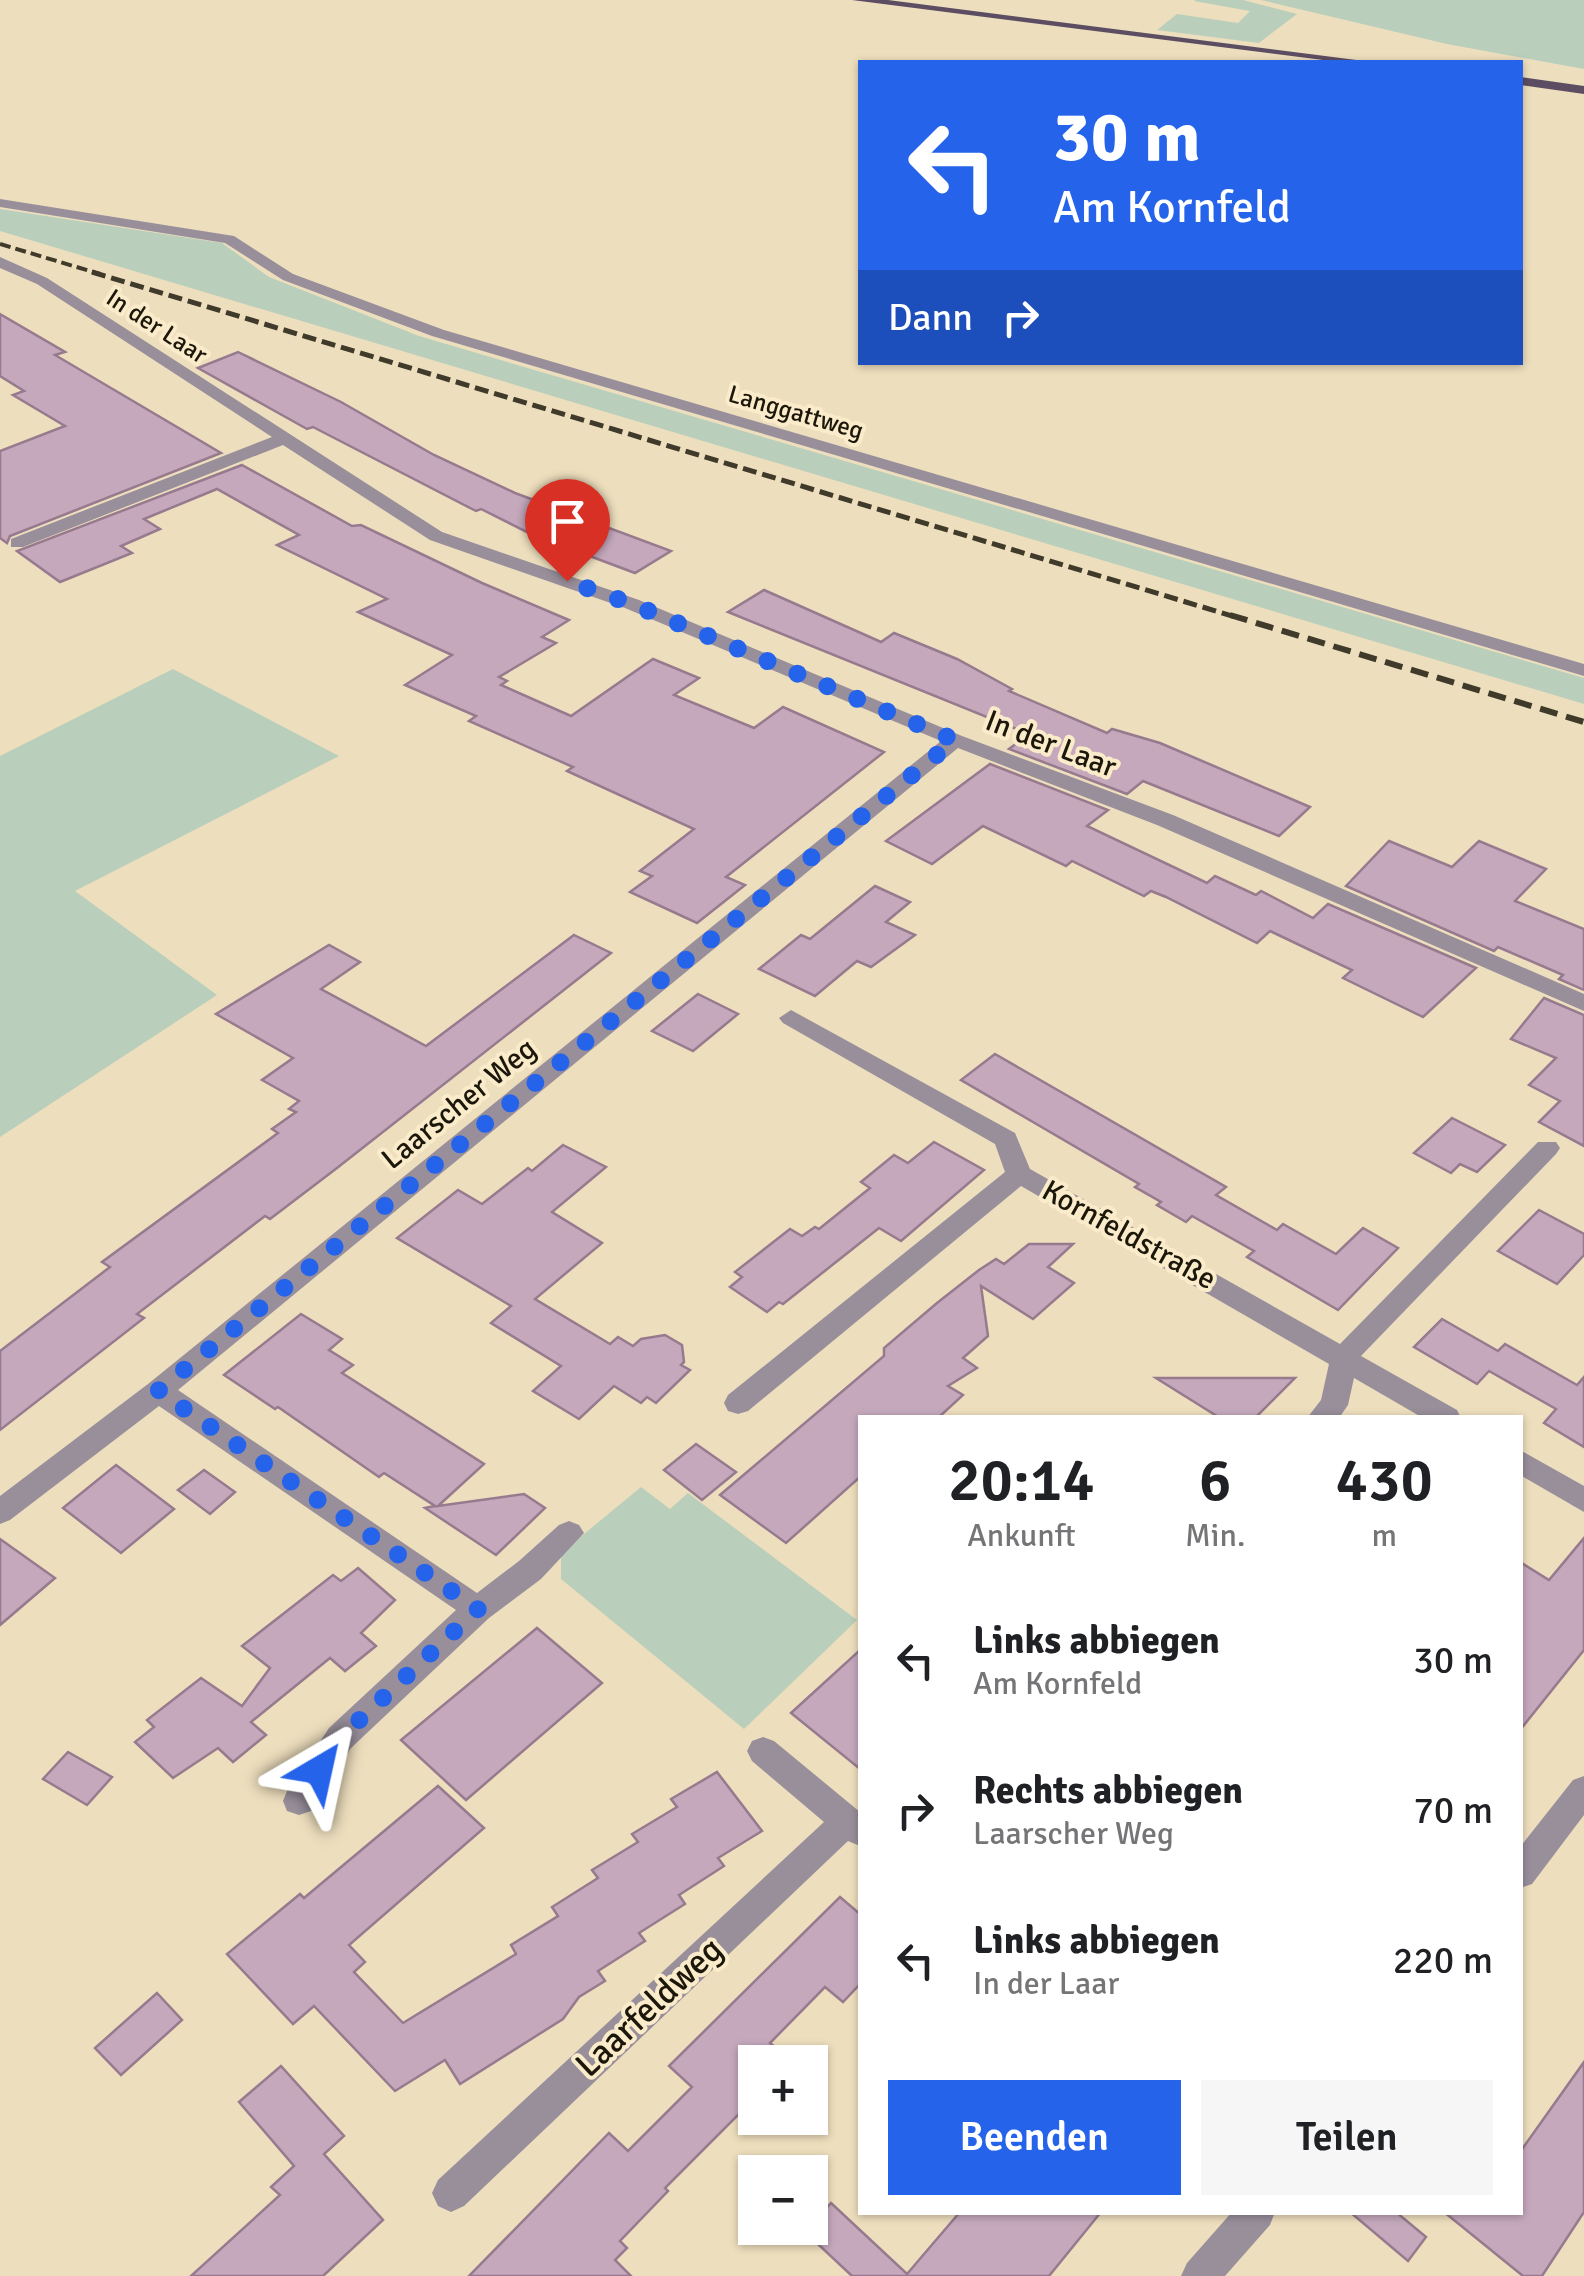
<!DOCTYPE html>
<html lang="de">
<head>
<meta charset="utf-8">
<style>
  :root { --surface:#fff; --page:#f6f6f6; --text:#202124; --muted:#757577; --accent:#2563eb }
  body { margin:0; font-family:Signika,sans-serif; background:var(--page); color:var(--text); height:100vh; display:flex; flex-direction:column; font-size:38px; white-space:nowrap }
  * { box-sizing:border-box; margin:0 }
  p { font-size:32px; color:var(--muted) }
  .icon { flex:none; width:55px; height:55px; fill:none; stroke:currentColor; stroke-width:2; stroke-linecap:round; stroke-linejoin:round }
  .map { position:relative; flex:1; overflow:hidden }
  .details { position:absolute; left:858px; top:1415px; width:665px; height:800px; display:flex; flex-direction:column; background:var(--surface); border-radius:0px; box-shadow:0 2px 8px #0004 }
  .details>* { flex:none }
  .guide { position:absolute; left:858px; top:60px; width:665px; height:305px; border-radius:0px; box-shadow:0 2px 8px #0004; background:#2563eb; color:#fff; overflow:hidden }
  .fabs { position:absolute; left:738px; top:2045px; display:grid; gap:20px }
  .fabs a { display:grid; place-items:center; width:90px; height:90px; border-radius:0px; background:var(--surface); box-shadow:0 2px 8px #0004; font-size:50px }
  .pin { position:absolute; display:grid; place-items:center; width:85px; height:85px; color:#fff; margin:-102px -42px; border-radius:50% 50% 50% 0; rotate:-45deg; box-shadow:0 0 10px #0007 }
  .pin .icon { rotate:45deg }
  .me { position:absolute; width:110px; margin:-55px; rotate:36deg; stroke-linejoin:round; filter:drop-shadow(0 0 8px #0008) }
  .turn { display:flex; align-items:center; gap:35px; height:210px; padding:0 30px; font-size:45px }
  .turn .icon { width:130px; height:130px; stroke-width:2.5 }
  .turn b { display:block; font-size:70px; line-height:85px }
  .then { display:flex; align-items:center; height:95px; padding:0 30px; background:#0003; gap:20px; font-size:38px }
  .eta { display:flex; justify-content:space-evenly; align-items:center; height:170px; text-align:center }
  .eta b { font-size:60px; font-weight:600; line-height:70px }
  .primary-button { display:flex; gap:20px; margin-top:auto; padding:20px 30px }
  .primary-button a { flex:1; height:115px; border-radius:0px; background:var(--accent); color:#fff; font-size:40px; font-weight:600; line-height:115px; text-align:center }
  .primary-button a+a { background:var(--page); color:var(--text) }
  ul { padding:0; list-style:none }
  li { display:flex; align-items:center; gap:30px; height:150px; padding:0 30px }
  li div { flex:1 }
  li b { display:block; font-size:38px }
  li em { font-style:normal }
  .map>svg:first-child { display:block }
</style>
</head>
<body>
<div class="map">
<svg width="1584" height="2276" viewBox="0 0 1584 2276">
  <rect width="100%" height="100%" fill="#eddebd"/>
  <g fill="#bacfbb">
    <polygon points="1196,0 1243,0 1297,14 1259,43 1157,30 1177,14 1238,23 1250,11 1194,1"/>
    <polygon points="1261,0 1584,0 1584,69 1447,44"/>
    <polygon points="0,209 222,243 269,277 419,336 1584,678 1584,704 0,231"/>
    <polygon points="173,669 339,756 75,891 217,995 0,1137 0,756"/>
    <polygon points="641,1487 670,1509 688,1493 857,1620 744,1729 561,1579 561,1553"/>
  </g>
  <g fill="#c5a8bc" stroke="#977a8e" stroke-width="2.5">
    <polygon points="0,314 65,352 55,355 221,453 10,536 7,543 0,538 0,451 65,426 13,395 24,391 0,376"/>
    <polygon points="238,352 341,402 434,455 515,493 671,551 635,573 531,534 481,509 476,511 313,427 307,429 198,368"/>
    <polygon points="242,465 352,526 361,525 482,583 569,620 542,637 556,643 499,677 507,681 501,685 571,716 653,659 699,678 674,695 754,728 783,707 884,752 726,877 745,885 697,923 630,892 652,876 640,871 694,829 567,771 573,767 469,721 476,716 405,685 452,655 358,612 387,599 277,545 299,535 217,489 144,519 160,529 121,546 132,553 60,582 17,551"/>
    <polygon points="764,590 881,642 894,633 957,659 1012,689 1009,691 1107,733 1112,729 1160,743 1310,807 1279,836 1143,781 1127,794 1009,749 1029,734 728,612"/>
    <polygon points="990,764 1108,810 1087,826 1207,883 1215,876 1256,895 1261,891 1313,918 1328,904 1476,968 1423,1017 1343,978 1352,970 1270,931 1257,943 1166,897 1151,891 1144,896 1072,861 1066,866 983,826 932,864 886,841"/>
    <polygon points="1389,841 1452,867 1479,841 1546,869 1515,901 1584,929 1584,990 1559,979 1563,975 1498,947 1494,951 1346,886"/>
    <polygon points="875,886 910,902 886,922 915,935 871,967 857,961 815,996 759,969 801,935 810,939"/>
    <polygon points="574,935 611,953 337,1168 270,1219 265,1216 137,1314 144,1318 0,1430 0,1351 110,1267 102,1262 278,1133 272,1129 296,1112 289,1109 299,1101 262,1080 293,1058 216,1014 329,945 360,962 321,989 426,1046"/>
    <polygon points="698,994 738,1014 693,1051 652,1031"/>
    <polygon points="1544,998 1584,1015 1584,1146 1539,1122 1560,1101 1529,1085 1556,1058 1511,1039"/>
    <polygon points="995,1054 1226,1187 1216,1195 1277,1230 1283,1224 1336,1254 1363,1228 1398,1248 1338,1310 1247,1257 1254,1251 1192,1216 1186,1222 1157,1205 1161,1202 1135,1187 1139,1184 961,1080"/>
    <polygon points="1452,1118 1505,1145 1477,1172 1460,1164 1451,1173 1414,1153"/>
    <polygon points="934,1142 984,1170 901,1241 879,1228 783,1304 779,1302 767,1312 730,1287 742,1277 735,1272 790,1229 802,1236 815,1227 819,1229 870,1188 861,1182 894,1155 908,1163"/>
    <polygon points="563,1145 606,1167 552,1212 602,1243 535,1299 610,1344 618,1337 633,1346 641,1339 665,1335 682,1345 684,1362 681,1365 690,1370 656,1403 647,1397 641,1403 614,1386 579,1419 533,1391 561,1366 491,1323 511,1306 397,1238 458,1190 482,1204 528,1168 532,1171"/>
    <polygon points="1539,1210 1584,1234 1584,1255 1557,1284 1498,1251"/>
    <polygon points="1029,1244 1073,1244 1048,1267 1074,1283 1033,1319 981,1286 988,1336 963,1358 977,1368 948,1386 963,1395 938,1418 860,1418 860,1477 786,1543 720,1495 884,1356 884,1348 937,1303 979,1270 996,1259 1004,1264"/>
    <polygon points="301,1314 342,1339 329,1350 353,1365 342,1373 484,1464 438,1506 524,1494 545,1508 496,1555 425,1508 435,1506 384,1473 379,1477 278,1407 275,1409 224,1375"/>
    <polygon points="1442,1319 1498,1351 1505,1344 1577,1385 1584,1377 1584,1447 1544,1423 1556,1409 1489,1371 1477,1384 1414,1347"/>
    <polygon points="1156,1378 1295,1378 1255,1418 1220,1418"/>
    <polygon points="696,1444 736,1472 702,1500 664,1470"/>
    <polygon points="116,1465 174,1509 121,1553 63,1508"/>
    <polygon points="204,1470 235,1492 210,1514 178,1490"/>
    <polygon points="1584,1538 1584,1650 1520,1730 1520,1562 1549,1580"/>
    <polygon points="0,1539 55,1578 0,1625"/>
    <polygon points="358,1568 395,1600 361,1633 376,1646 345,1671 330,1658 251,1722 266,1735 233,1762 218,1748 173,1778 135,1742 154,1727 147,1720 201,1678 242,1706 270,1668 242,1646 333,1575 341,1581"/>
    <polygon points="537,1628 602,1683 466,1800 401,1740"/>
    <polygon points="860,1650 860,1769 791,1713"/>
    <polygon points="68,1752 112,1777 87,1805 43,1779"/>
    <polygon points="717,1772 762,1831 718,1858 724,1866 679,1895 685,1904 639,1933 645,1941 598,1971 605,1981 579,1997 563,2019 460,2084 445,2060 395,2091 314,2006 293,2024 227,1954 300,1894 304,1898 438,1786 484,1828 349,1945 365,1962 354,1972 403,2023 516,1954 511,1945 558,1916 552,1907 598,1878 592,1870 638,1842 632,1834 677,1807 671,1799"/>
    <polygon points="840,1897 860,1914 860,1984 843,2002 825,1987 770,2043 792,2062 755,2062 755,2098 665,2188 668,2191 620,2241 627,2248 615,2260 631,2276 469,2276 609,2133 628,2151 692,2087 669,2066"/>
    <polygon points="157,1993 182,2020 121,2075 95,2048"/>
    <polygon points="1584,2062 1584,2212 1542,2276 1523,2276 1444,2212 1520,2212 1520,2152"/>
    <polygon points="281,2066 344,2136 324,2154 383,2220 323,2276 191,2276 280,2195 271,2187 294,2166 239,2102"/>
    <polygon points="831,2203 907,2274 960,2212 1101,2212 1049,2276 852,2276 805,2232"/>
    <polygon points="1350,2212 1396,2212 1426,2237 1408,2261"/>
  </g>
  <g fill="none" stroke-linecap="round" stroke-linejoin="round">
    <g fill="#988f9b" fill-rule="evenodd">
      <polygon points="0,199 234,236 293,274 444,330 1584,664 1584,676 432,336 283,280 225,243 0,207"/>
      <polygon points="0,257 47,278 442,532 639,600 962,736 1173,815 1584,994 1584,1011 1157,825 958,748 178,1390 477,1593 519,1561 559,1525 569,1521 579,1525 584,1533 541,1579 489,1618 351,1748 311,1811 299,1815 287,1811 283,1801 287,1791 329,1728 456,1610 159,1406 10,1520 0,1524 0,1496 148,1384 941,741 625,608 430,540 283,445 23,547 11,547 11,539 272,437 37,284 0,268"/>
      <polygon points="791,1010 1015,1133 1030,1169 1340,1344 1538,1142 1556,1142 1560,1148 1556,1154 1361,1356 1457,1410 1461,1418 1423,1418 1354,1378 1348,1405 1339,1418 1307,1418 1321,1400 1329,1364 1021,1186 748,1411 738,1414 728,1411 724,1403 728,1395 1005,1172 995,1144 783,1023 779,1018"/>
      <polygon points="1520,1450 1584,1486 1584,1512 1520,1475"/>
      <polygon points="763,1737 774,1741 860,1812 860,1846 848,1841 464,2206 451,2212 438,2206 432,2193 438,2180 824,1822 752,1761 747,1751 752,1741"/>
      <polygon points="1584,1776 1584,1815 1532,1884 1520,1888 1520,1847 1573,1780"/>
      <polygon points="1232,2212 1275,2212 1270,2225 1225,2276 1181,2276 1187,2263"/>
    </g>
    <g fill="#5d4d62" fill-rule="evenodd">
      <polygon points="852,0 888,0 1372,62 1339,62"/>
      <polygon points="1520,77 1584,86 1584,94 1520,85"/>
    </g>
    <polyline stroke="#403a2a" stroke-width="4" stroke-dasharray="11 5" stroke-linecap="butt" points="0,244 100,274"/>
    <polyline stroke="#403a2a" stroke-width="5" stroke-dasharray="14 6" stroke-linecap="butt" points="92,272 1239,618"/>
    <polyline stroke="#403a2a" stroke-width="6" stroke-dasharray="18 9" stroke-linecap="butt" points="1230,615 1584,722"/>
  </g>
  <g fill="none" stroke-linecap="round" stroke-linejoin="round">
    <polyline stroke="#2563eb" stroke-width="18" stroke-dasharray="0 32.4" points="319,1770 340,1738 478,1609 158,1391 955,740 632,604 567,581"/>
  </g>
  <g text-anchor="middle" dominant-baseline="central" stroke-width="8" stroke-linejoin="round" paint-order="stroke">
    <g font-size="25" fill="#1c170b" stroke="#faebca">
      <text transform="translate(157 326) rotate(33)">In der Laar</text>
      <text transform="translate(796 412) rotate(16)">Langgattweg</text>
    </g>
    <g font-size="30" fill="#1c170b" stroke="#faebca">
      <text transform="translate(1051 744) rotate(21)">In der Laar</text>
      <text transform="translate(459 1104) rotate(-39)">Laarscher Weg</text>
      <text transform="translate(1129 1235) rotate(29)">Kornfeldstraße</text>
    </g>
    <g font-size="35" fill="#1c170b" stroke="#faebca">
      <text transform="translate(649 2007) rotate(-43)">Laarfeldweg</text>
    </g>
  </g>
</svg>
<div class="fabs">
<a>+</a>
<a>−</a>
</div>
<div class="pin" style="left:567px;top:581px;background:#d93025"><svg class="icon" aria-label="arrive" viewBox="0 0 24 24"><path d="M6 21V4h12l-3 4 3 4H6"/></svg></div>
<svg class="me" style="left:319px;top:1770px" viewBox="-20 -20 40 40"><path d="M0-17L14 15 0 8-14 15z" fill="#2563eb" stroke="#fff" stroke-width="4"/></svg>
<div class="guide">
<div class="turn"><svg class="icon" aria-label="left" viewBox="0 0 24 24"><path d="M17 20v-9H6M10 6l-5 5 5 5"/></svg><div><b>30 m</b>Am Kornfeld</div></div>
<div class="then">Dann<svg class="icon" aria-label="right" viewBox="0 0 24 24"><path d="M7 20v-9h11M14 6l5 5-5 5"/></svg></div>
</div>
<section class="details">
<div class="eta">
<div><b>20:14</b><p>Ankunft</p></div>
<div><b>6</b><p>Min.</p></div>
<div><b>430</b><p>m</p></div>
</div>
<ul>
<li><svg class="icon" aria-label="left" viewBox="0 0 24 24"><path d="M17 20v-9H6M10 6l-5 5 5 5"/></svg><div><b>Links abbiegen</b><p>Am Kornfeld</p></div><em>30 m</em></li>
<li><svg class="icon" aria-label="right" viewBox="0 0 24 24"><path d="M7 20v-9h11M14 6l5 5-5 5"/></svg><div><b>Rechts abbiegen</b><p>Laarscher Weg</p></div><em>70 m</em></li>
<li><svg class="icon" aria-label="left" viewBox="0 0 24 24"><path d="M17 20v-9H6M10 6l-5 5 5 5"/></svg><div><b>Links abbiegen</b><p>In der Laar</p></div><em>220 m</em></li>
</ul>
<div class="primary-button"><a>Beenden</a><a>Teilen</a></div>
</section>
</div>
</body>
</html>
